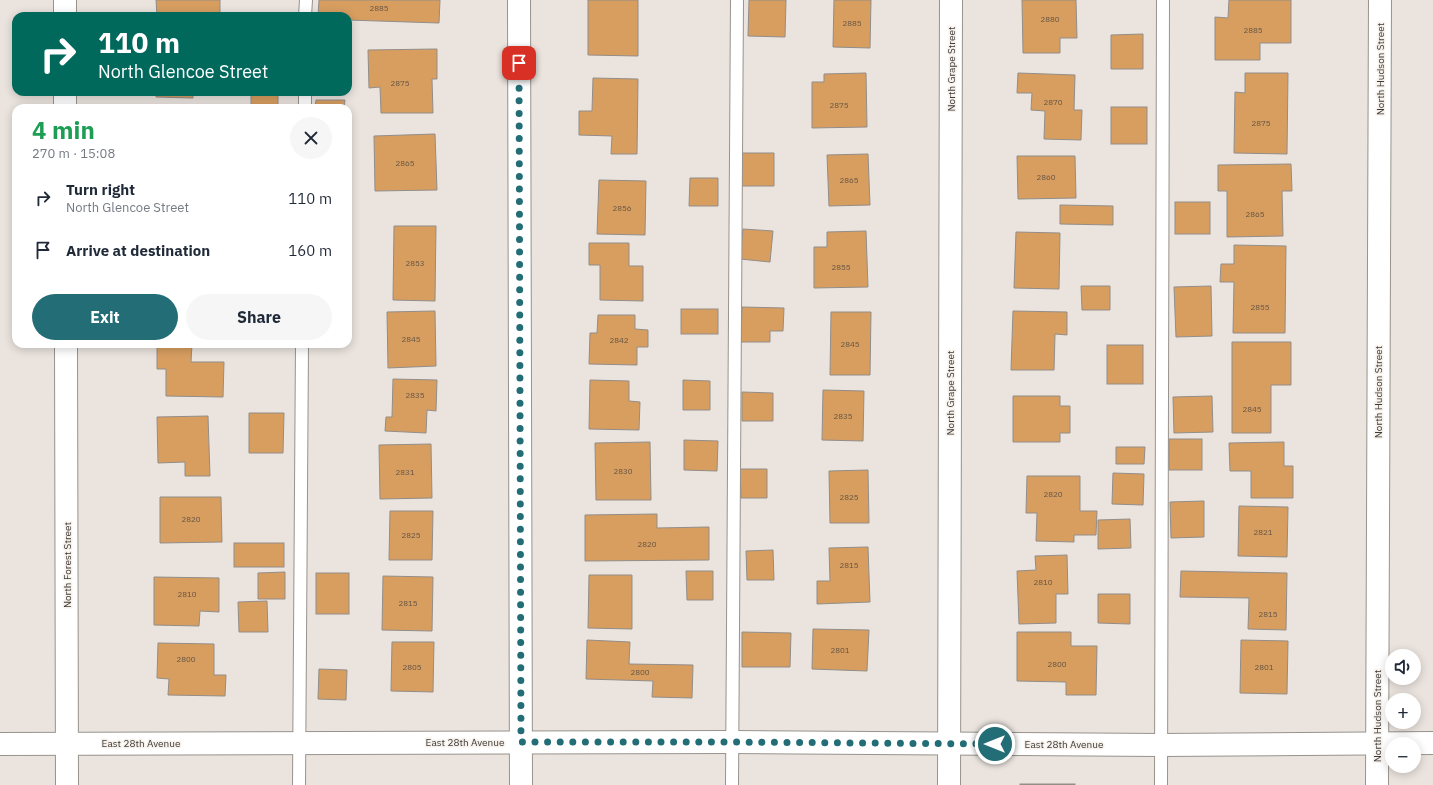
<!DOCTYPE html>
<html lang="en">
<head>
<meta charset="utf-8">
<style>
  :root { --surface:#fff; --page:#f6f6f7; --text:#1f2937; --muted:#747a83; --accent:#236d76 }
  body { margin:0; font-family:"IBM Plex Sans",sans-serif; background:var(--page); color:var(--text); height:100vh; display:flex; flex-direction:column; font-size:15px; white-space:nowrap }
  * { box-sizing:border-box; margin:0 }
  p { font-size:13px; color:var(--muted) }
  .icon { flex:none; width:22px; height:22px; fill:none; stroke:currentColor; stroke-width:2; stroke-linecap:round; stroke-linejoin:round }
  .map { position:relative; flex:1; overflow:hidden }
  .details { position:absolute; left:12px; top:104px; width:340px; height:244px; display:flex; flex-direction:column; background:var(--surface); border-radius:12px; box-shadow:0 2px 10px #0003 }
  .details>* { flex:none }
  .top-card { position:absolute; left:12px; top:12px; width:340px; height:84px; border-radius:12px; box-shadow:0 2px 10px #0003; background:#00695c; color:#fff; overflow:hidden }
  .controls { position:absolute; left:1385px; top:649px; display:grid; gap:8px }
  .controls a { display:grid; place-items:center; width:36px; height:36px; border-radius:50%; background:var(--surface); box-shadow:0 2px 10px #0003; font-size:20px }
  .pin { position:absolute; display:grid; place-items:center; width:34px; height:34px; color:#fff; margin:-17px; border-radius:8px; box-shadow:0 2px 6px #0006 }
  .me { position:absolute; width:44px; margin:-22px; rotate:270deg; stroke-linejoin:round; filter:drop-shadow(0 0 3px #0008) }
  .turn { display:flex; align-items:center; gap:14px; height:84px; padding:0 20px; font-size:18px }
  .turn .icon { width:52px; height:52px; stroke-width:2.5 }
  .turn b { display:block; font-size:28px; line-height:34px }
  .round { display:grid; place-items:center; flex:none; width:42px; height:42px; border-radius:21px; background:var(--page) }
  .summary { display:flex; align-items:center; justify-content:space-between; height:68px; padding:0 20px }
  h1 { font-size:24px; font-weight:700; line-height:30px; color:#1e9e55 }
  .primary-button { display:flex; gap:8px; margin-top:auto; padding:8px 20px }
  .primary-button a { flex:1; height:46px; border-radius:24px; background:var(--accent); color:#fff; font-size:16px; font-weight:700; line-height:46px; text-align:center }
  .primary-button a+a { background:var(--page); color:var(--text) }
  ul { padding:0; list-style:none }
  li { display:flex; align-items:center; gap:12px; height:52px; padding:0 20px }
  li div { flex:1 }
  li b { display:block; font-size:15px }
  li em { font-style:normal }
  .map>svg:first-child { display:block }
</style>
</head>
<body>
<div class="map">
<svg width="1433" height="785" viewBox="0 0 1433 785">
  <rect width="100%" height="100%" fill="#eae3de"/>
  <g fill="#d79e60" stroke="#938d88">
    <polygon points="156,0 220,0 220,14 157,16"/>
    <polygon points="319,0 440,0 439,23 348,20 348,16 318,16"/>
    <polygon points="588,0 638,0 638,56 588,55"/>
    <polygon points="749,0 786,0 785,37 748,36"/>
    <polygon points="834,0 871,0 870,48 833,47"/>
    <polygon points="1022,0 1076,0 1077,38 1060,38 1060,53 1023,53"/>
    <polygon points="1229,0 1291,0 1291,43 1260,43 1260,60 1215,60 1215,17 1228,18"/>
    <polygon points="1143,34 1143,69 1111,69 1111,35"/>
    <polygon points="437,49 437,79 432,79 433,113 381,113 380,87 369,88 368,50"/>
    <polygon points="866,73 867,127 812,128 812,82 824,82 824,74"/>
    <polygon points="1018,73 1075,75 1074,110 1082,110 1081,140 1044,139 1045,111 1031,110 1032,93 1017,93"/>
    <polygon points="1245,73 1288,73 1287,154 1234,153 1235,92 1245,93"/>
    <polygon points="593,78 638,79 637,154 611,154 612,136 579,135 579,111 592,111"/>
    <polygon points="156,92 193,92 193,98 156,97"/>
    <rect x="251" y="92" width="27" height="16"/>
    <polygon points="316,100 345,100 344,108 315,108"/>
    <rect x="1111" y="107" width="36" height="37"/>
    <polygon points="435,134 437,190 375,191 374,136"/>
    <polygon points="742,153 774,153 774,186 741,186"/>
    <polygon points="868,154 870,205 829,206 827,155"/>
    <polygon points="1017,156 1075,156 1076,198 1018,199"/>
    <polygon points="1291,164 1292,191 1282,191 1283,236 1227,237 1227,191 1218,191 1218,165"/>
    <polygon points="690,178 718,178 718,206 689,206"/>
    <polygon points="599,180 646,181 645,235 597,234"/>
    <rect x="1175" y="202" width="35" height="32"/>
    <polygon points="1060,205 1113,206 1113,225 1060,224"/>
    <polygon points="394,226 436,226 435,301 393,300"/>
    <polygon points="743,229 773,231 770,262 740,259"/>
    <polygon points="866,231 868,287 814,288 814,247 827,247 827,232"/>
    <polygon points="1016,232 1060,233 1059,289 1014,288"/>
    <polygon points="589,243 629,243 629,266 643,266 643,301 600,300 600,265 589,265"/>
    <polygon points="1234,245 1286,246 1285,333 1233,333 1234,282 1220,282 1221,264 1234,264"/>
    <polygon points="1081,286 1110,286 1110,310 1082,310"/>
    <polygon points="1211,286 1212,336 1176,337 1174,287"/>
    <polygon points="742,307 784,308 783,331 770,331 770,342 741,342"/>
    <rect x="681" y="309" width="37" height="25"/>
    <polygon points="435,311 436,366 388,368 387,312"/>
    <polygon points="1013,311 1067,312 1067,335 1055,334 1054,370 1011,370"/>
    <polygon points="831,312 871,312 870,375 830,375"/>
    <polygon points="598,315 635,315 635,329 648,330 648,347 637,347 637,365 589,364 590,333 597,333"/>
    <polygon points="1232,342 1291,342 1291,385 1271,385 1271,433 1232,433"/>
    <polygon points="157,344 192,344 191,362 224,362 223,397 166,396 166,369 157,369"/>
    <rect x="1107" y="345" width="36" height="39"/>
    <polygon points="393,379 437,380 436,411 427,410 426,433 385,431 386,417 392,417"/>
    <polygon points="590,380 629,381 629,401 640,402 639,430 589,429"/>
    <polygon points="683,380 710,381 710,410 683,410"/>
    <polygon points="823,390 864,391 863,441 822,440"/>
    <polygon points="742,392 773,393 773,421 742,421"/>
    <polygon points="1013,396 1060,396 1060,406 1070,406 1070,433 1060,433 1060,442 1013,442"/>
    <polygon points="1212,396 1213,432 1174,433 1173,397"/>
    <polygon points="249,413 284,413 283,453 249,453"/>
    <polygon points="208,416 210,476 185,476 185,462 158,463 157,417"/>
    <rect x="1169" y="439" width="33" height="31"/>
    <polygon points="684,440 718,441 717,471 684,470"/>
    <polygon points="650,442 651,500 596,500 595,443"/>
    <polygon points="1284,442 1284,466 1293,466 1293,498 1251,498 1251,471 1230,471 1229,443"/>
    <polygon points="431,444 432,498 380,499 379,445"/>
    <polygon points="1116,447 1145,447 1144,464 1116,464"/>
    <polygon points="740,469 767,469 767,498 741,498"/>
    <polygon points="868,470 869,523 830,523 829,471"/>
    <polygon points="1113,473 1144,474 1143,505 1112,504"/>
    <polygon points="1027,476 1080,476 1080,511 1097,511 1096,535 1074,535 1074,542 1036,541 1037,513 1026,513"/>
    <polygon points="160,497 221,497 222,542 160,543"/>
    <polygon points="1204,501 1204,537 1171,538 1170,502"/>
    <polygon points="1239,506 1288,507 1287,557 1238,556"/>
    <polygon points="390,511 433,511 432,560 389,560"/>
    <polygon points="657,514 657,528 709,527 709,560 585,561 585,515"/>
    <polygon points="1130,519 1131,548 1098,549 1098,520"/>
    <rect x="234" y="543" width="50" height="24"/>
    <polygon points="868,547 870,602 817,604 817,581 830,581 829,548"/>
    <polygon points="773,550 774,580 747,580 746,551"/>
    <polygon points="1067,555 1068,594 1056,594 1056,623 1019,624 1017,571 1036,570 1035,556"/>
    <polygon points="686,571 713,571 713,600 687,600"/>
    <polygon points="1181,571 1287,573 1286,630 1248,629 1249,598 1180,597"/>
    <polygon points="285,572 285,599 258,599 258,573"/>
    <rect x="316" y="573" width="33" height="41"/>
    <polygon points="589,575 632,575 632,629 588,628"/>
    <polygon points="383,576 433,577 432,631 382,630"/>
    <polygon points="154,577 219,578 219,612 200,611 199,626 154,625"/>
    <polygon points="1098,594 1130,594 1130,624 1098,623"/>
    <polygon points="267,601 268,632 239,632 238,602"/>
    <polygon points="813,629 869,630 867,671 812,669"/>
    <polygon points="742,632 791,633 790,667 742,667"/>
    <polygon points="1017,632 1071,632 1071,646 1097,646 1096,695 1066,695 1066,682 1017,681"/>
    <polygon points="587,640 630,642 629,664 693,665 692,698 652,697 653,681 586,679"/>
    <polygon points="1241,640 1288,641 1287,694 1240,693"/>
    <polygon points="392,642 434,642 433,692 391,691"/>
    <polygon points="158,643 214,644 214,675 226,675 225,696 168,695 169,679 157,678"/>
    <polygon points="319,669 347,670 346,700 318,699"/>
    <rect x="1020" y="784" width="55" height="1"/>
  </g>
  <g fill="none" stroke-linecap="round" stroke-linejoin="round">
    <defs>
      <g id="lane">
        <polyline points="305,16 306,0"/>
        <polyline points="305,108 305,92"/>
        <polyline points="299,785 302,344"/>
        <polyline points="732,785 737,0"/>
        <polyline points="1161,785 1163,0"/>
      </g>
      <g id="street">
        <polyline points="65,0 65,16"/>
        <polyline points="519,0 521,785"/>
        <polyline points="65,92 65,108"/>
        <polyline points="66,344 67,785"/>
        <polyline points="0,744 732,742 1161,745 1433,743"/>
        <polyline points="949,785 951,0"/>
        <polyline points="1377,785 1380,0"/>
      </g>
    </defs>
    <use href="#lane" stroke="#98938d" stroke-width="14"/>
    <use href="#street" stroke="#98938d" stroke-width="24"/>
    <use href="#lane" stroke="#fff" stroke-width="12"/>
    <use href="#street" stroke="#fff" stroke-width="22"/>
  </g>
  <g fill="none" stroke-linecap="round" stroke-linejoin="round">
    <polyline stroke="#236d76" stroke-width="7" stroke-dasharray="0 12.6" points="519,63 521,742 732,742 995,744"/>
  </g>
  <g text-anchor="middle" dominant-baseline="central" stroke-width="3" stroke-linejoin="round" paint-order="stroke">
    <g font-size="8" fill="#645342">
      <text x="379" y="8">2885</text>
      <text x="1050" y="19">2880</text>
      <text x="852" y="23">2885</text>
      <text x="1253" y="30">2885</text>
      <text x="400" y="83">2875</text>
      <text x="1053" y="102">2870</text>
      <text x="839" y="105">2875</text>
      <text x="1261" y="123">2875</text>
      <text x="405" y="163">2865</text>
      <text x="1046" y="177">2860</text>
      <text x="849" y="180">2865</text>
      <text x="622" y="208">2856</text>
      <text x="1255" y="214">2865</text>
      <text x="415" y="263">2853</text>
      <text x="841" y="267">2855</text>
      <text x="1260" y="307">2855</text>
      <text x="411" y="339">2845</text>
      <text x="619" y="340">2842</text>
      <text x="850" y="344">2845</text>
      <text x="415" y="395">2835</text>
      <text x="1252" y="409">2845</text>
      <text x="843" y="416">2835</text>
      <text x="623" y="471">2830</text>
      <text x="405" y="472">2831</text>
      <text x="1053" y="494">2820</text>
      <text x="849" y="497">2825</text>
      <text x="191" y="519">2820</text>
      <text x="1263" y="532">2821</text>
      <text x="411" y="535">2825</text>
      <text x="647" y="544">2820</text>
      <text x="849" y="565">2815</text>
      <text x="1043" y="582">2810</text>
      <text x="187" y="594">2810</text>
      <text x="408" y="603">2815</text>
      <text x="1268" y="614">2815</text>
      <text x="840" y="650">2801</text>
      <text x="186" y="659">2800</text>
      <text x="1057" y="664">2800</text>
      <text x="412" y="667">2805</text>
      <text x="1264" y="667">2801</text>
      <text x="640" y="672">2800</text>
    </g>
    <g font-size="10" fill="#3d3a38" stroke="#f7f1eb">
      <text transform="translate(951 69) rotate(-90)">North Grape Street</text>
      <text transform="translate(1380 69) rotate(-90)">North Hudson Street</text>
      <text transform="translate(1378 392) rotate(-90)">North Hudson Street</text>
      <text transform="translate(950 393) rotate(-90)">North Grape Street</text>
      <text transform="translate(67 565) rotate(-90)">North Forest Street</text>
      <text transform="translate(1377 716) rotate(-90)">North Hudson Street</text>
      <text x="465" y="742">East 28th Avenue</text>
      <text x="141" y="743">East 28th Avenue</text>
      <text x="1064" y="744">East 28th Avenue</text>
    </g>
  </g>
</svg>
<div class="controls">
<a><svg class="icon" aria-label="sound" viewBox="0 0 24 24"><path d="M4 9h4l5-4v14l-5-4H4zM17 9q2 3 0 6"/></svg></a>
<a>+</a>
<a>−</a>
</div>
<div class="pin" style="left:519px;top:63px;background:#d93025"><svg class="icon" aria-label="arrive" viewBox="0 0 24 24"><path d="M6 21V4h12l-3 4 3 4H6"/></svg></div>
<svg class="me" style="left:995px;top:744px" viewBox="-20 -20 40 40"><circle r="17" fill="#236d76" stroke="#fff" stroke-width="3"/><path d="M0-11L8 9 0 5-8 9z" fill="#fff"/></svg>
<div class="top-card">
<div class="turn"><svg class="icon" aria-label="right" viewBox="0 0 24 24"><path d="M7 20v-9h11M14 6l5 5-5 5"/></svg><div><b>110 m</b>North Glencoe Street</div></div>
</div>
<section class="details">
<div class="summary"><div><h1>4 min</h1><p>270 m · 15:08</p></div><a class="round"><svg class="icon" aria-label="close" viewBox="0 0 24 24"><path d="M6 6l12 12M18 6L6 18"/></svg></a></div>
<ul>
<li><svg class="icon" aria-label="right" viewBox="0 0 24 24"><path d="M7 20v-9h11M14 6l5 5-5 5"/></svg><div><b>Turn right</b><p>North Glencoe Street</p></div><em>110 m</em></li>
<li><svg class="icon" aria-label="arrive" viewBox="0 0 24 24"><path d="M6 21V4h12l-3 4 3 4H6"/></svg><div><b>Arrive at destination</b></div><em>160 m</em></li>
</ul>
<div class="primary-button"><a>Exit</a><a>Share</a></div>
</section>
</div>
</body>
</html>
